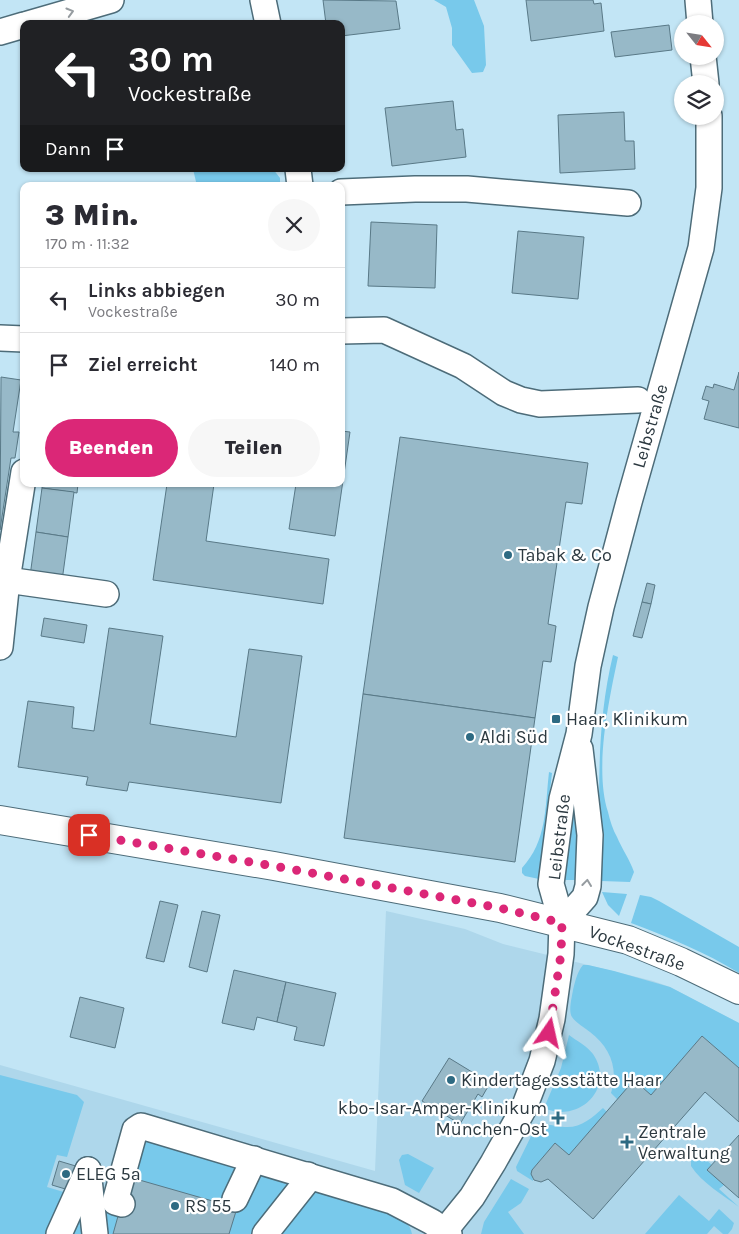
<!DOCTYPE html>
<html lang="de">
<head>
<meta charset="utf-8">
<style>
  :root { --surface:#fff; --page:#f7f7f7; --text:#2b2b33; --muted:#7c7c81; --line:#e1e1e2; --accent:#db2777 }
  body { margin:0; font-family:Karla,sans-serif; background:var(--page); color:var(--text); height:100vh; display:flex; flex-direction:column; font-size:19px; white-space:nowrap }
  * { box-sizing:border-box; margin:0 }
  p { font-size:16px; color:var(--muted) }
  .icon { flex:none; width:28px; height:28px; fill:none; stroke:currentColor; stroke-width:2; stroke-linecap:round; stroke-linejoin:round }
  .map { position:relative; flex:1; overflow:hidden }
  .panel { position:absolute; left:20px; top:182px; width:325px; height:305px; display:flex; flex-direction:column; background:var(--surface); border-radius:10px; box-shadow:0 1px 4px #0004 }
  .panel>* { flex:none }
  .guide { position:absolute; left:20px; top:20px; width:325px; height:152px; border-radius:10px; box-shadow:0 1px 4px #0004; background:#202124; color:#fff; overflow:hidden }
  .needle { width:32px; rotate:120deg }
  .tools { position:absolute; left:674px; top:15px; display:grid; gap:10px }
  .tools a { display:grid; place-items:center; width:50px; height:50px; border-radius:50%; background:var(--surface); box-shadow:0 1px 4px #0004; font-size:25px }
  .pin { position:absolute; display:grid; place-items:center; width:42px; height:42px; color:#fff; margin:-21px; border-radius:10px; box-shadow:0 2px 8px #0006 }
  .me { position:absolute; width:55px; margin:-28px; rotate:11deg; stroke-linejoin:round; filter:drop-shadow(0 0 4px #0008) }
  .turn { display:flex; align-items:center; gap:18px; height:105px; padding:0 25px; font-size:22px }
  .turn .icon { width:65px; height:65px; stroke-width:2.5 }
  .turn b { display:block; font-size:35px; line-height:42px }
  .then { display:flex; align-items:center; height:48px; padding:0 25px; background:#0003; gap:10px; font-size:19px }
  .round { display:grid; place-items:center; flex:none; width:52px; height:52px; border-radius:26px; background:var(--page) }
  .headline { display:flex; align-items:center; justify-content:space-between; height:85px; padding:0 25px }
  h1 { font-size:30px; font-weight:800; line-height:38px }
  .primary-button { display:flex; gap:10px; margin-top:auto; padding:10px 25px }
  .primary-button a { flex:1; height:58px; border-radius:30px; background:var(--accent); color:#fff; font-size:20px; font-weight:800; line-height:58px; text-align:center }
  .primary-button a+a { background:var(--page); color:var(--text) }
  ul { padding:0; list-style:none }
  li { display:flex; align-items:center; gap:15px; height:65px; padding:0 25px; border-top:1px solid var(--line) }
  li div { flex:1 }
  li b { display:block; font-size:19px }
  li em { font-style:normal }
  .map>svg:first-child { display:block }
</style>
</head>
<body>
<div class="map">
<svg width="739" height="1234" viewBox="0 0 739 1234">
  <rect width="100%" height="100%" fill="#c2e5f5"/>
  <polygon fill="#aed7eb" points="386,911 465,929 503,944 653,981 670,987 739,1023 739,1234 0,1234 0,1065 375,1171"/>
  <g fill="#78c9eb">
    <polygon points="434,0 474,0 484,26 486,65 483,72 472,73 452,45 452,28 446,7"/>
    <polygon points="193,169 273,169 280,178 280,186 197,186"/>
    <path d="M613,655L618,657C609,700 594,769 608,812C610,821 613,830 617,837C622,849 630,860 634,872L630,882L601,881C599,806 595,729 613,655Z"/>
    <path d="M549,772L552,773L542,863L539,879L525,876L522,873V868C547,841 545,808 549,772Z"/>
    <polygon points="572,813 575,813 577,817 580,869 576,880 564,880"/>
    <polygon points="602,892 627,894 619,916 608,905"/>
    <path d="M640,895L651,897L659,901L739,947V973C705,952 668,937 631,923Z"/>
    <path d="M583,965H588L614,971L670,987L739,1023V1068L702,1036L651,1095L634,1080L618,1100L611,1093C619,1069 610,1047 590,1032C585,1028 576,1023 572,1017C568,1011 572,997 573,990C575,982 577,972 583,965Z"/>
    <path d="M569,1035C577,1041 587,1046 593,1054C616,1088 579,1124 544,1108L561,1068Z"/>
    <path d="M0,1075L77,1095L84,1102L67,1157L57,1155L47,1187L120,1209L141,1138L313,1186L394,1215C403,1220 410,1223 412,1234H0Z"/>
    <path d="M603,1108L607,1112L569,1155L555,1143L532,1170L533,1181L517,1171L516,1167L537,1124C546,1123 555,1127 565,1127C581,1128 592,1118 603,1108Z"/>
    <polygon points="408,1154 434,1168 419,1193 405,1185 399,1160 402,1155"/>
    <path d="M694,1157C702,1156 706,1160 712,1165L708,1170L724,1185L719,1189L739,1207C723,1195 702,1183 691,1166V1161Z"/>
    <polygon points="511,1179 529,1189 521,1203 508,1212 524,1234 481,1234 484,1222"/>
    <polygon points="679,1195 709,1221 719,1209 734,1223 732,1229 728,1234 723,1234 714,1226 707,1234 645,1234"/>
  </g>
  <g fill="#97b9c8" stroke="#597987">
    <polygon points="323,0 396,1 400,29 341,36 341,24 326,24"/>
    <polygon points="526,0 593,0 594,4 601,3 604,31 531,41"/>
    <polygon points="669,25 672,50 615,57 611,32"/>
    <polygon points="453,101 456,130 463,129 466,157 392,166 385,108"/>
    <polygon points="624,112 625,141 634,141 635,169 560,173 558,115"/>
    <polygon points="371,222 437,225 435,288 368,286"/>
    <polygon points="518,231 584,237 578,299 512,293"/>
    <polygon points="739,372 739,428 704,419 709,401 702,399 706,386 713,388 714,384 734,390"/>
    <polygon points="1,377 21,380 13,432 19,432 15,458 11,458 0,530"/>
    <polygon points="341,431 350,432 335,536 289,529 296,484 341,484"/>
    <polygon points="400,437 588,463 582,504 566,502 548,624 556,626 551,662 543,661 535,718 363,694"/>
    <polygon points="42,484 78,484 77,493 42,488"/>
    <polygon points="167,484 214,484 206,541 329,559 323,604 153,580"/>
    <polygon points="42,488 74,492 68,537 36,532"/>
    <polygon points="36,532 68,537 62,581 30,576"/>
    <polygon points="647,583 655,585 651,604 642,602"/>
    <polygon points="642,602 651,604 642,638 633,636"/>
    <polygon points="44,618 87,625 84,643 41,636"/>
    <polygon points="109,628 163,636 150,724 236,737 249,649 302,656 281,803 129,782 127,791 86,785 88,777 18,767 28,701 74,707 72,728 94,731"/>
    <polygon points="363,694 535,718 515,862 344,838"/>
    <polygon points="160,901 178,905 164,962 146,958"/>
    <polygon points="202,911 220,915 207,972 189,967"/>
    <polygon points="234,970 286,982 277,1022 257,1017 254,1030 222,1023"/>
    <polygon points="286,982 336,993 324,1046 294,1040 297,1027 277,1022"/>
    <polygon points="80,997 124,1008 115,1048 70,1037"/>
    <polygon points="702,1036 739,1068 739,1122 705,1092 593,1219 548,1179 541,1182 534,1180 531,1174 532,1170 555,1143 569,1155 634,1080 651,1095"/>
    <polygon points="449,1058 490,1083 482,1097 478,1094 460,1124 422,1101"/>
    <polygon points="739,1135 739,1198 707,1170"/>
    <polygon points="59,1161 79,1167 72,1191 52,1185"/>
    <polygon points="129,1177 237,1208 229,1234 113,1234"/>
  </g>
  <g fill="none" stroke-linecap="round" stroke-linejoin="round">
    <defs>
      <g id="minor">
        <polyline points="263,0 268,24"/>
        <polyline points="698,0 700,24"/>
        <polyline points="28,24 111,0"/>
        <polyline points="0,32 24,25"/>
        <polyline points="703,56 706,84"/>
        <polyline points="298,169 300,186"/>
        <polyline points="341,192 415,189 467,189 628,203"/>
        <polyline points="341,331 384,330 463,366 504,393 521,400 540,404 638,400"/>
        <polyline points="0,338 24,339"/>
        <polyline points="7,580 106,594"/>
        <polyline points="0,647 7,580 24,472"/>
        <polyline points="562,923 585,897 588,886 590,835 580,749"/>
        <polyline points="88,1170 95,1234"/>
        <polyline points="235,1199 254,1159"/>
        <polyline points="122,1204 115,1202 135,1130 141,1126 392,1201 432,1222 449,1234"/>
        <polyline points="59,1234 88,1170"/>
        <polyline points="265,1234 307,1181 308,1175"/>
        <polyline points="442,1234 472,1197 493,1163 524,1108 542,1061 552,1019 561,954 562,923 551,884 562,799 579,734 588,666 601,607 629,502 701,248 709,188 709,116"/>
      </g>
      <polyline id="major" points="0,820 274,866 500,908 628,940 681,962 739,990"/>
    </defs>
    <use href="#minor" stroke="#4d6c79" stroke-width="28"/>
    <use href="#major" stroke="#4d6c79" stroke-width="30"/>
    <use href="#minor" stroke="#fff" stroke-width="25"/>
    <use href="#major" stroke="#fff" stroke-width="28"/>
  </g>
  <defs><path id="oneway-chevron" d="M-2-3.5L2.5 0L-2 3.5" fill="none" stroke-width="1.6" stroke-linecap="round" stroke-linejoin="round" transform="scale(1.25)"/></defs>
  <g stroke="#969ca0">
    <use href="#oneway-chevron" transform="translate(70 12) rotate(-16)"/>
    <use href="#oneway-chevron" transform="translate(587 883) rotate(-83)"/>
  </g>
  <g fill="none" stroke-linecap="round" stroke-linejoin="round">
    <polyline stroke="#db2777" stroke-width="9" stroke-dasharray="0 16.2" points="89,835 274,866 500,908 562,923 561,954 549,1033"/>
  </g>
  <g fill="#2e6a82" stroke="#fff" stroke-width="2">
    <circle cx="508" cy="555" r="5"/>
    <rect x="551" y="714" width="10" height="10" rx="2.5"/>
    <circle cx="470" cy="737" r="5"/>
    <circle cx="451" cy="1080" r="5"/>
    <path d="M555.5 1110.5h5v5h5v5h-5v5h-5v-5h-5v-5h5z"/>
    <path d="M624.5 1134.5h5v5h5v5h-5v5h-5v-5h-5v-5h5z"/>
    <circle cx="66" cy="1174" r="5"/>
    <circle cx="175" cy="1206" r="5"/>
  </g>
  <g text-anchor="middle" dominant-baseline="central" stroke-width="4.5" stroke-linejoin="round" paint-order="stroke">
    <g font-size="18" fill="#2c3940" stroke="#fff">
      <text transform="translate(650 426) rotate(-74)">Leibstraße</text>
      <text transform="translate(559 837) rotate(-83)">Leibstraße</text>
      <text transform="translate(637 948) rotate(20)">Vockestraße</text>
    </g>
    <g font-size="18" fill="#2c3940" stroke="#fff" text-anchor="start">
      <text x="518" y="555">Tabak &amp; Co</text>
      <text x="566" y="719">Haar, Klinikum</text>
      <text x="480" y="737">Aldi Süd</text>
      <text x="461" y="1080">Kindertagessstätte Haar</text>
      <text x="547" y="1108" text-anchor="end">kbo-Isar-Amper-Klinikum<tspan x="547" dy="21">München-Ost</tspan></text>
      <text x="638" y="1132">Zentrale<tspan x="638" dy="21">Verwaltung</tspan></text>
      <text x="76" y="1174">ELEG 5a</text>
      <text x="185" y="1206">RS 55</text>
    </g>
  </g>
</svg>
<div class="tools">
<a><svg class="needle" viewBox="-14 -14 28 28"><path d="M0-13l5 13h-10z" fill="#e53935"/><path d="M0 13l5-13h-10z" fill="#7c7c81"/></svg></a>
<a><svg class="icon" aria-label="layers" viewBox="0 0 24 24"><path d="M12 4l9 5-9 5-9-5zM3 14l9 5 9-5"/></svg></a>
</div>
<div class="pin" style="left:89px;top:835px;background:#d93025"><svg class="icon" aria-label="arrive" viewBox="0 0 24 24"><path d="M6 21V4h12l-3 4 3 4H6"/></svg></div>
<svg class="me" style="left:549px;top:1033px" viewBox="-20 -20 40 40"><path d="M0-17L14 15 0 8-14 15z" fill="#db2777" stroke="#fff" stroke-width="4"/></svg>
<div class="guide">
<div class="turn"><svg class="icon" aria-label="left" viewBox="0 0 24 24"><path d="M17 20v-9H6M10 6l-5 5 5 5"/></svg><div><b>30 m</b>Vockestraße</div></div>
<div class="then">Dann<svg class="icon" aria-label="arrive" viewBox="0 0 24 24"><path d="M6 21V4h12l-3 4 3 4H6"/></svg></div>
</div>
<section class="panel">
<div class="headline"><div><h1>3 Min.</h1><p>170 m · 11:32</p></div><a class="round"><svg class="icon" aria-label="close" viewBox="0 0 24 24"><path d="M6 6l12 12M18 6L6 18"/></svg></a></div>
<ul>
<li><svg class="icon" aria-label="left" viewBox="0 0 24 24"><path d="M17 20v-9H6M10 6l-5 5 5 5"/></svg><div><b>Links abbiegen</b><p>Vockestraße</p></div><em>30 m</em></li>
<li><svg class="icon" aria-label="arrive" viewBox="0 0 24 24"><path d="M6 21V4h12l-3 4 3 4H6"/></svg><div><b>Ziel erreicht</b></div><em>140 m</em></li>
</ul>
<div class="primary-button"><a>Beenden</a><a>Teilen</a></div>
</section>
</div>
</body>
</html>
